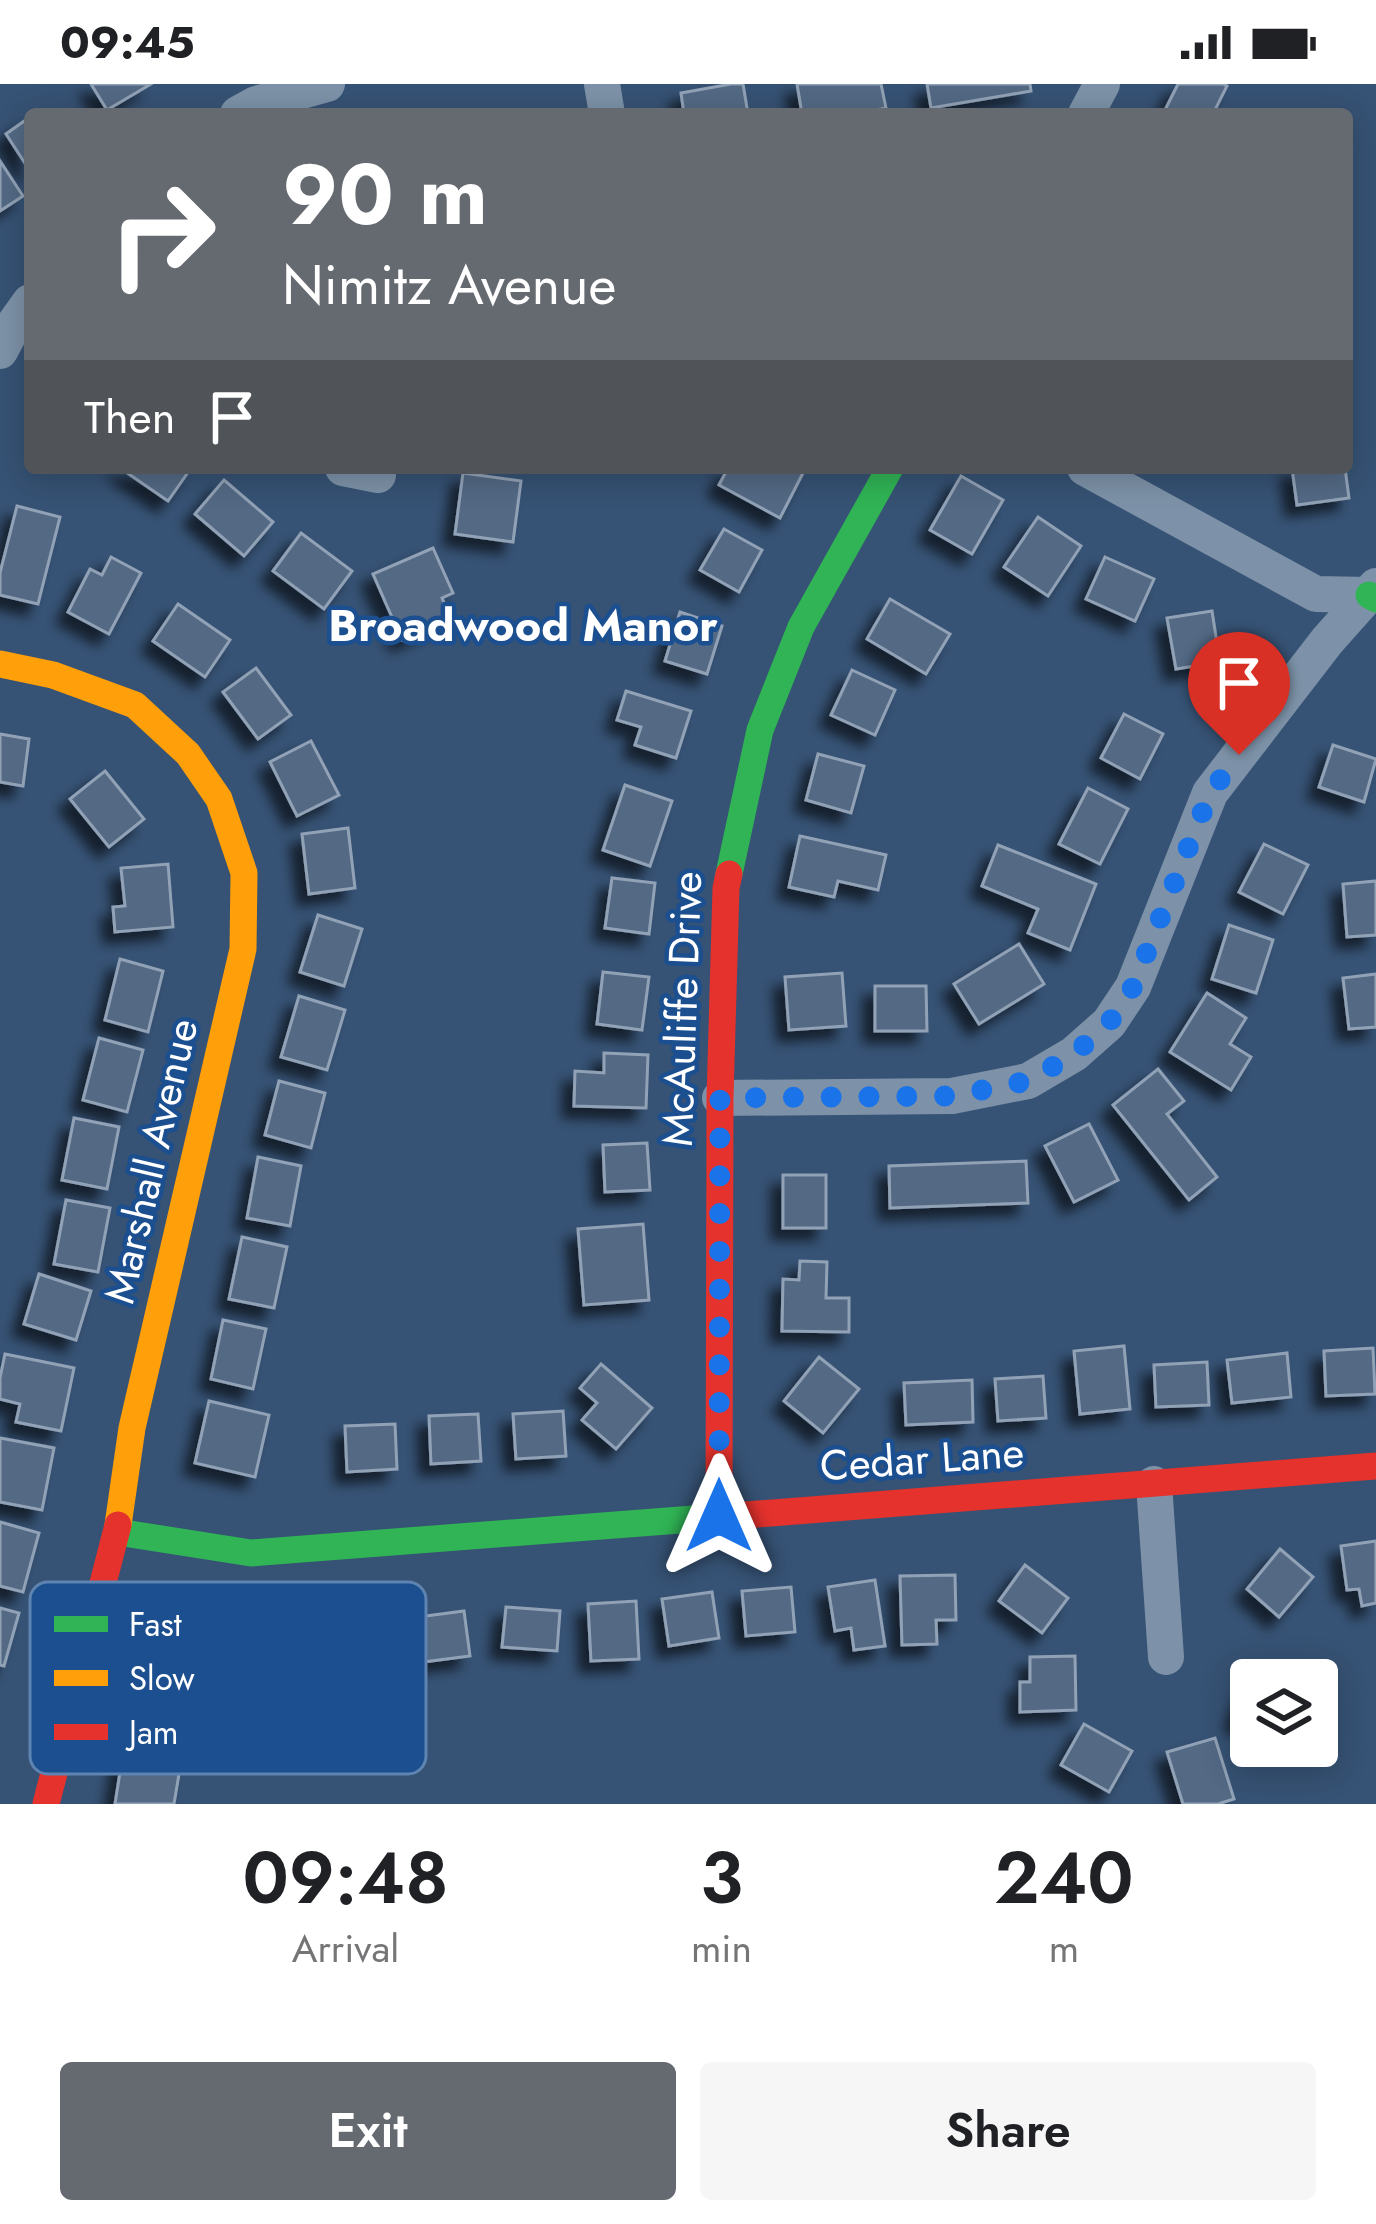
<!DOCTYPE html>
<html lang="en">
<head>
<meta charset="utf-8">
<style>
  :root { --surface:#fff; --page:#f6f6f6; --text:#202124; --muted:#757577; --accent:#656970 }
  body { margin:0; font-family:Jost,sans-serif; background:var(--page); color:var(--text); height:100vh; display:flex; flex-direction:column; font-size:45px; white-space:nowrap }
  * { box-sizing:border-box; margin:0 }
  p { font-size:39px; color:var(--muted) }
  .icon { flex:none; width:66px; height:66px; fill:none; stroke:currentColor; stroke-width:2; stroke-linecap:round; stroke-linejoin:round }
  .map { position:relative; height:1720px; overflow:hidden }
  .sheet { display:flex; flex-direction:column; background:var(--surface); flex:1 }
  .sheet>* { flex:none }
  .hud { position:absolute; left:24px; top:24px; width:1329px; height:366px; border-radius:12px; box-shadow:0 6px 30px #0003; background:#656970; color:#fff; overflow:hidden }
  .buttons { position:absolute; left:1230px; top:1575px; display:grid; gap:24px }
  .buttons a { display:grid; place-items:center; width:108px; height:108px; border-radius:12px; background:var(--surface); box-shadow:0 6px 30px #0003; font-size:60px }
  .pin { position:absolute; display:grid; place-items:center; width:102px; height:102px; color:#fff; margin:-123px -51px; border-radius:50% 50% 50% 0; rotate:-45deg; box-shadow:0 0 12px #0007 }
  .pin .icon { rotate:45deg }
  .me { position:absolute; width:132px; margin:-66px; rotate:0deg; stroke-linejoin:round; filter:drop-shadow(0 0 9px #0008) }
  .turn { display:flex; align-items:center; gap:42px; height:252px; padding:0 60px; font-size:54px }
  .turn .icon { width:156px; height:156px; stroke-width:2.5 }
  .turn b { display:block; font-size:84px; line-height:102px }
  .then { display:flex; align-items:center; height:114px; padding:0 60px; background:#0003; gap:24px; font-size:45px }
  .eta { display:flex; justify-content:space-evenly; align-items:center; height:204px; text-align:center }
  .eta b { font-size:72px; font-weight:600; line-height:84px }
  .action { display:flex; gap:24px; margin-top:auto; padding:24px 60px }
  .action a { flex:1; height:138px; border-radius:12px; background:var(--accent); color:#fff; font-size:48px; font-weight:600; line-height:138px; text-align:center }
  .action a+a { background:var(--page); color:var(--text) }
  .status { display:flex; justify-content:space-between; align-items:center; height:84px; padding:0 60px; background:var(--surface); direction:ltr }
  .status svg { height:33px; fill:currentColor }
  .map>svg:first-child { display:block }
</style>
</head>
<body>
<div class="status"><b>09:45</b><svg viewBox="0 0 49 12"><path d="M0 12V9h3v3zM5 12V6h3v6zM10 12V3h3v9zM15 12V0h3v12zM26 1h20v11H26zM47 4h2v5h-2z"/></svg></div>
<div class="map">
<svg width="1376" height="1720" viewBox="0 0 1376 1720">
  <defs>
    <filter id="shadow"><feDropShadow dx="-11" dy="11" stdDeviation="6" flood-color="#0009"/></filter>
  </defs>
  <rect width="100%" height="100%" fill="#365274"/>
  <g fill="#526984" stroke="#92a2b6" stroke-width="3" filter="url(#shadow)">
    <polygon points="91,0 151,0 107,26"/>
    <polygon points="731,0 743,0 748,30 684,30 681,9"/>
    <polygon points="797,0 881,0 886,24 855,30 802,30"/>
    <polygon points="927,0 1030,0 1031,7 931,24"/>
    <polygon points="1178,0 1223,0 1227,2 1213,30 1163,30"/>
    <polygon points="30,33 30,87 6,50"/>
    <polygon points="0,77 23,112 0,127"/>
    <polygon points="120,384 191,384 168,417"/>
    <polygon points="728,384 794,384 803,389 780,434 719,401"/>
    <polygon points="1292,384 1345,384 1349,414 1297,421"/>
    <polygon points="463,389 521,397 513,458 455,450"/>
    <polygon points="961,392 1003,416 972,470 930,446"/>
    <polygon points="224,396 273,438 244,472 195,430"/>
    <polygon points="17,422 60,433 38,520 0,511 0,489"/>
    <polygon points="1038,433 1081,462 1048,512 1004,483"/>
    <polygon points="724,445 762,466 739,508 700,486"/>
    <polygon points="301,449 352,487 324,525 273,487"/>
    <polygon points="433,464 453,509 442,514 451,534 402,556 373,490"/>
    <polygon points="111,473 141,489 109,550 68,528 90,485 102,491"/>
    <polygon points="1105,473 1154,495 1135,537 1086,515"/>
    <polygon points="890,515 950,550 926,590 867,555"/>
    <polygon points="178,520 230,556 205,593 153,557"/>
    <polygon points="1212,527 1220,578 1176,585 1167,534"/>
    <polygon points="680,528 722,542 707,590 665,577"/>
    <polygon points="256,584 291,631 258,655 223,608"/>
    <polygon points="852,586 895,606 875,651 831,631"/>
    <polygon points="626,607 691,627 676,674 635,661 641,643 617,636"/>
    <polygon points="1124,630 1163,650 1140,695 1101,674"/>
    <polygon points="0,650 29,655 23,702 0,698"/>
    <polygon points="311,657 339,711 297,732 270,678"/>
    <polygon points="1333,661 1376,675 1364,718 1319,703"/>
    <polygon points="818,670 864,682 851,729 806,716"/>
    <polygon points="105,687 144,735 109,763 70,715"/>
    <polygon points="625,701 672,717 650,782 603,766"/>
    <polygon points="1088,704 1128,725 1100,780 1059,760"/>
    <polygon points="348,744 355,804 309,810 302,750"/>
    <polygon points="800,752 886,771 878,806 838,797 834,813 789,803"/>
    <polygon points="1264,760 1308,781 1283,830 1239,808"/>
    <polygon points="998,761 1096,800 1070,866 1028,849 1038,825 982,802"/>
    <polygon points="168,780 173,843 115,848 113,823 125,822 121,784"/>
    <polygon points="612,794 655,799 649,850 605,844"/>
    <polygon points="1376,797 1376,851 1347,853 1343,800"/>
    <polygon points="318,831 362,845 344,902 300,888"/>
    <polygon points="1229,841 1273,856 1256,909 1212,895"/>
    <polygon points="1019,860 1044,900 979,940 954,900"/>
    <polygon points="120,875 163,887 148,948 105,936"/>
    <polygon points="603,888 649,893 642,946 597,940"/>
    <polygon points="842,889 846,942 789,946 785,893"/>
    <polygon points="1376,890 1376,943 1349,945 1343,894"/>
    <polygon points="875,902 926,902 927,947 875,947"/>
    <polygon points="1207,909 1246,934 1230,960 1251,973 1231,1006 1170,968"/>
    <polygon points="299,912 345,926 327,986 281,973"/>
    <polygon points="99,954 143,966 127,1028 83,1016"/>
    <polygon points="604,969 648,971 646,1024 574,1022 575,987 604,989"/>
    <polygon points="1158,985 1184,1017 1167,1030 1217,1093 1189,1116 1113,1021"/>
    <polygon points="279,997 325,1009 311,1064 265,1051"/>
    <polygon points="74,1034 119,1043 107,1105 62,1096"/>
    <polygon points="1089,1040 1118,1096 1074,1118 1045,1062"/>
    <polygon points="647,1059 650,1106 605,1108 603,1061"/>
    <polygon points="258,1073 301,1082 290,1142 247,1134"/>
    <polygon points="1026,1077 1028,1119 890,1124 889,1082"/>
    <rect x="783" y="1091" width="43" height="53"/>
    <polygon points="66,1116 110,1124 98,1188 54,1180"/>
    <polygon points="643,1140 649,1216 584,1221 578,1145"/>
    <polygon points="242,1153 287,1163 274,1224 229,1215"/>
    <polygon points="800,1177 827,1178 826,1214 849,1214 849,1248 782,1247 783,1195 799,1196"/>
    <polygon points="39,1190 91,1207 76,1256 24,1240"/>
    <polygon points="223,1236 266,1245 253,1305 211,1295"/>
    <polygon points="1124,1262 1130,1325 1080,1330 1074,1267"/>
    <polygon points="1373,1264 1375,1310 1326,1312 1324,1267"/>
    <polygon points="1287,1269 1291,1313 1232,1319 1227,1276"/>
    <polygon points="5,1270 74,1284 61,1347 16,1338 20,1320 0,1315 0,1294"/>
    <polygon points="819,1273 859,1305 823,1349 784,1317"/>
    <polygon points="1207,1278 1209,1321 1156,1323 1154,1281"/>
    <polygon points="601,1280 652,1324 616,1365 582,1336 597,1319 580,1304"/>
    <polygon points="1043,1292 1046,1334 998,1337 995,1295"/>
    <polygon points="972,1296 973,1338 906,1341 904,1299"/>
    <polygon points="209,1317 269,1331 255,1393 195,1379"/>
    <polygon points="563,1327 566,1372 516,1375 513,1330"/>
    <polygon points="478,1330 481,1377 431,1380 429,1332"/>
    <polygon points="395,1340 397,1385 347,1388 345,1342"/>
    <polygon points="0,1354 54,1364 42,1426 0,1418"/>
    <polygon points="0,1438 39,1449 23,1508 0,1502"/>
    <polygon points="1376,1457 1376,1519 1362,1522 1359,1505 1347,1506 1341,1462"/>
    <polygon points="1280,1465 1313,1493 1279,1533 1247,1505"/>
    <polygon points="1025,1481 1068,1514 1042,1549 999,1517"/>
    <polygon points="955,1491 956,1536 936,1536 937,1560 902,1561 900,1492"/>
    <polygon points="875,1496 885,1562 854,1566 851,1544 835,1547 828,1503"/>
    <polygon points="791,1503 795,1548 746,1552 742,1507"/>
    <polygon points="712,1508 719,1554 669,1562 662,1515"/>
    <polygon points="636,1517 639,1575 591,1577 588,1520"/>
    <polygon points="506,1523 560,1527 557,1567 502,1563"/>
    <polygon points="0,1524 19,1529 4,1582 0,1581"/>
    <polygon points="464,1527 470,1572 423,1578 418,1533"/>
    <polygon points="1075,1572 1076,1626 1020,1628 1020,1598 1030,1598 1030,1573"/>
    <polygon points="1254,1587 1280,1596 1251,1596 1251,1641 1236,1635"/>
    <polygon points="1084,1640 1132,1667 1109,1708 1061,1681"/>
    <polygon points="1215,1654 1234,1715 1218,1720 1183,1720 1167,1668"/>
    <polygon points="124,1663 182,1672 174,1720 115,1720"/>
  </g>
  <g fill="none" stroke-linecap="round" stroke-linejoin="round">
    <g stroke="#7d92a8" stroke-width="36">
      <polyline points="602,0 607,30"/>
      <polyline points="238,30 256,20 327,0"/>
      <polyline points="1086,30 1102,0"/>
      <polyline points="0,267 15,239 30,218"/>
      <polyline points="343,384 378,391"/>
      <polyline points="1085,384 1316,510 1369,511"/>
      <polyline points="720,1014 952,1012 1028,997 1074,970 1109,939 1133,903 1210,709 1327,557 1376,502"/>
      <polyline points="1154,1400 1166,1573"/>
    </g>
    <g stroke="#30b455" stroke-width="27">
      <polyline points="1369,511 1376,515"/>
      <polyline points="729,790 760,646 801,543 890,384"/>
      <polyline points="117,1448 251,1469 732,1432"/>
    </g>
    <polyline stroke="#ff9f0a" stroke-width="27" points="0,580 53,591 135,621 188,670 219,715 244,789 243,865 132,1344 118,1441"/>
    <g stroke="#e5322d" stroke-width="27">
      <polyline points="719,1432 720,1014 726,804 729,790"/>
      <polyline points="732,1432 1376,1382"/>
      <polyline points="46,1720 118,1441"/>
    </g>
  </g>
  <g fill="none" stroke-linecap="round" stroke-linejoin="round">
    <polyline stroke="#1a73e8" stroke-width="21" stroke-dasharray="0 37.8" points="719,1432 720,1014 952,1012 1028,997 1074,970 1109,939 1133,903 1210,709 1239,671"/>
  </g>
  <g text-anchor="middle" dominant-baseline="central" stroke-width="9" stroke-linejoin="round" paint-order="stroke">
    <g font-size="42" fill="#fff" stroke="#1b4f8f">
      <text transform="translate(682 925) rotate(-88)">McAuliffe Drive</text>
      <text transform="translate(151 1077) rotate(-77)">Marshall Avenue</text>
      <text transform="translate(922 1375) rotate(-4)">Cedar Lane</text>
    </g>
    <g font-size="45" font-weight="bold" fill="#fff" stroke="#1b4f8f">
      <text x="523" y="541">Broadwood Manor</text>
    </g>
  </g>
  <rect x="30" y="1498" width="396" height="192" rx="18" fill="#1b4f8f" stroke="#5f84b1" stroke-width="3"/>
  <rect x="54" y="1532" width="54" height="16" fill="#30b455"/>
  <rect x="54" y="1586" width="54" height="16" fill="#ff9f0a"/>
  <rect x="54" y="1640" width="54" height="16" fill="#e5322d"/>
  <g font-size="33" fill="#fff">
    <text x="129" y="1552">Fast</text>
    <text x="129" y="1606">Slow</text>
    <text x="129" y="1660">Jam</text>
  </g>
</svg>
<div class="buttons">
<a><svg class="icon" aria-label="layers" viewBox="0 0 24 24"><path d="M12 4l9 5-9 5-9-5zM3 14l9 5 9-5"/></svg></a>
</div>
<div class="pin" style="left:1239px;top:671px;background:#d93025"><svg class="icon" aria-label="arrive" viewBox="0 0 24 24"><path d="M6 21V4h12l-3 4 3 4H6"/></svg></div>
<svg class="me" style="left:719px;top:1432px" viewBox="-20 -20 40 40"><path d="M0-17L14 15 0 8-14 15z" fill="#1a73e8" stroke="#fff" stroke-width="4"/></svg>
<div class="hud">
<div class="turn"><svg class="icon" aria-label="right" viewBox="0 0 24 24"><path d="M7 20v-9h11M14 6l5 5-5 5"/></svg><div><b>90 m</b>Nimitz Avenue</div></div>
<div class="then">Then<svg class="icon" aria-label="arrive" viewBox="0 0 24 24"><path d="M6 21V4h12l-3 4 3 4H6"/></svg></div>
</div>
</div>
<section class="sheet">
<div class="eta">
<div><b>09:48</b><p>Arrival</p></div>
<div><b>3</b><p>min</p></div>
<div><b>240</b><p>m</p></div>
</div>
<div class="action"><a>Exit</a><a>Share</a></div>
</section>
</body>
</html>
